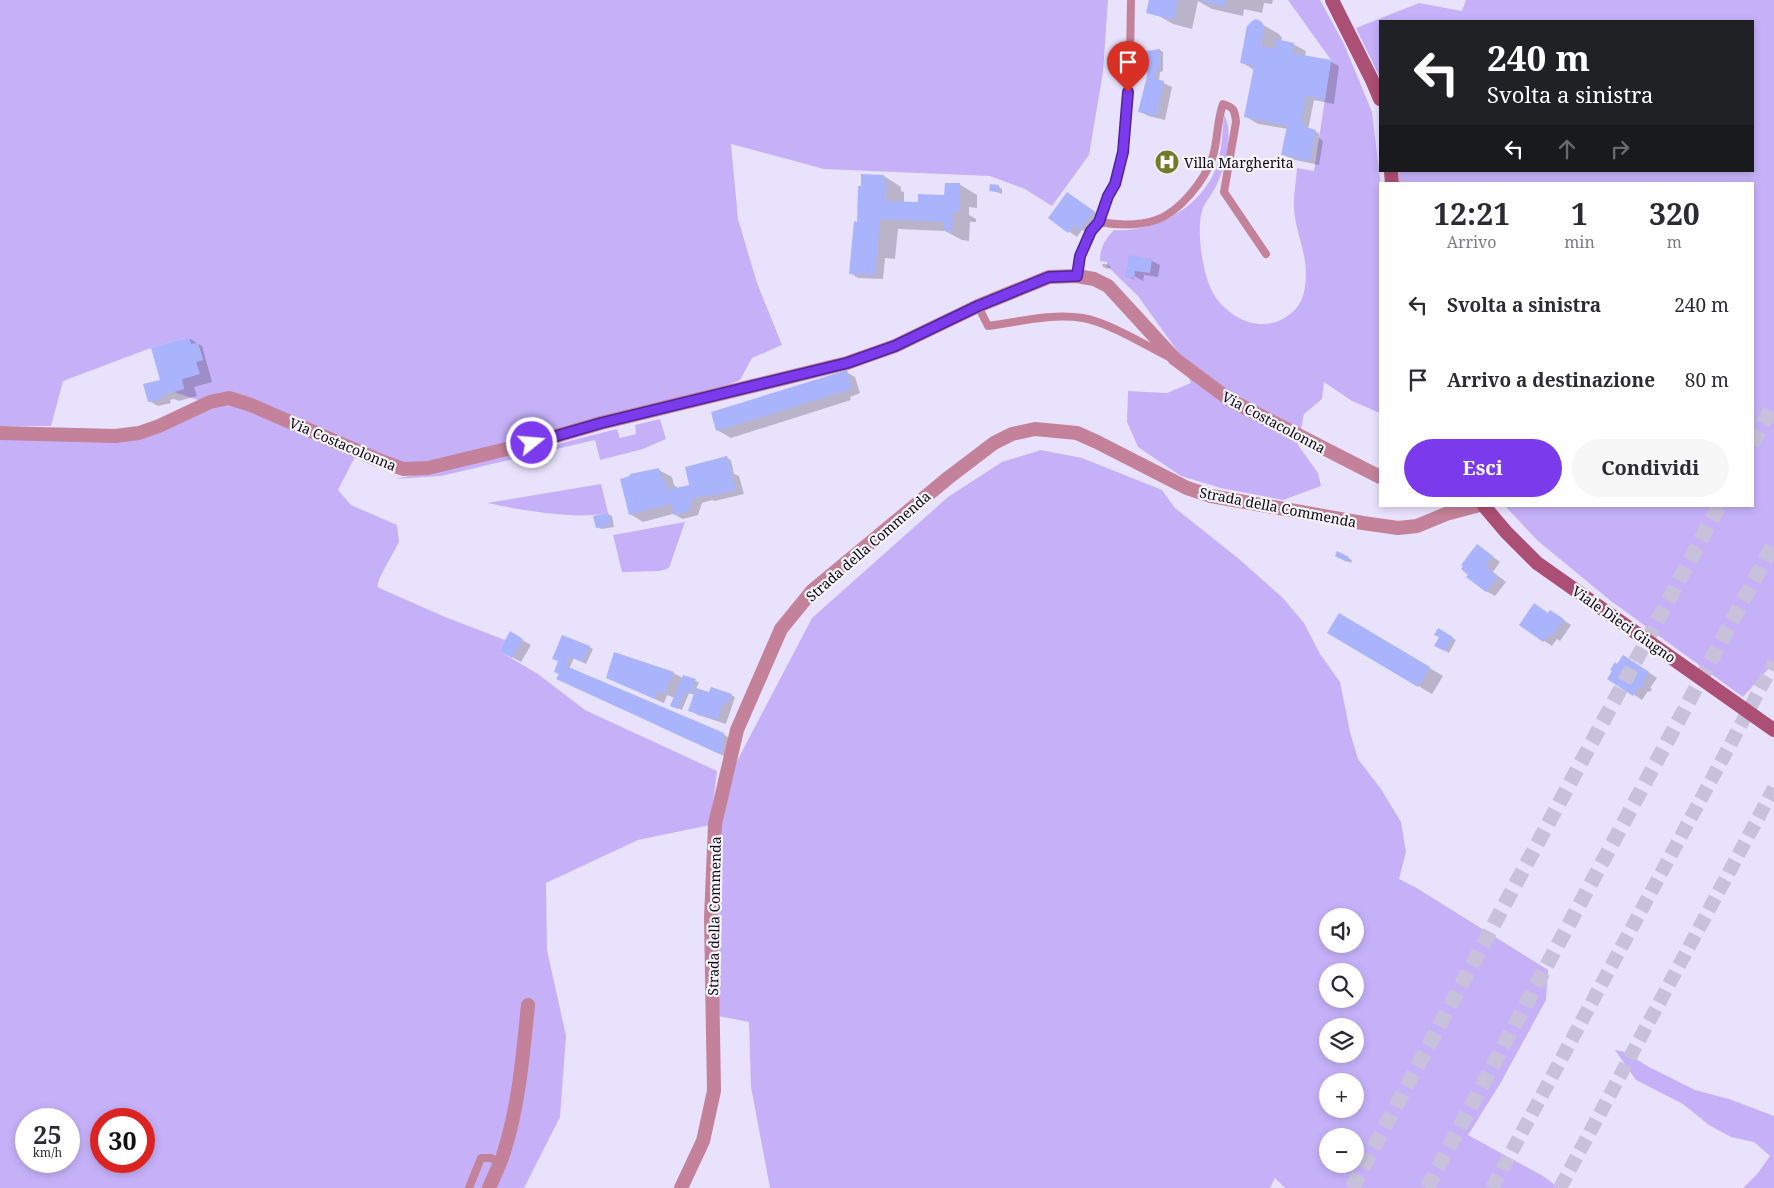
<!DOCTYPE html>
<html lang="it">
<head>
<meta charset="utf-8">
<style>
  :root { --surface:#fff; --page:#f7f7f7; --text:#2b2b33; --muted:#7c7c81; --accent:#7c3aed }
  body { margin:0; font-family:"Noto Serif",serif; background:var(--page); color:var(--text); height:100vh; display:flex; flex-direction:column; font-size:19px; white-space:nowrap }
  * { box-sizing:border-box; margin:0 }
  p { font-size:16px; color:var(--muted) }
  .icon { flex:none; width:28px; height:28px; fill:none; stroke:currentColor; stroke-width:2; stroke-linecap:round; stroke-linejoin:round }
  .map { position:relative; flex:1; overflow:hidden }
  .panel { position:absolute; left:1379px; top:182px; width:375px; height:325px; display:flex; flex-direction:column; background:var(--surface); border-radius:0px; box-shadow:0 2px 8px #0003 }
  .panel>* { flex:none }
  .banner { position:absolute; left:1379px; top:20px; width:375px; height:152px; border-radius:0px; box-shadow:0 2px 8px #0003; background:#202124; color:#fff; overflow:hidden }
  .fabs { position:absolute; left:1319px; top:908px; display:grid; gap:10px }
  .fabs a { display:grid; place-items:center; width:45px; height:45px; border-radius:50%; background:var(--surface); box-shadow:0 2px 8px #0003; font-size:25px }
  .speed { position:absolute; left:15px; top:1108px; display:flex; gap:10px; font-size:25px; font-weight:700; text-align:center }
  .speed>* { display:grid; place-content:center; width:65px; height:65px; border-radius:50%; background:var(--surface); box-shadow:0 2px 8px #0003; line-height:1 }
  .speed small { font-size:12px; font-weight:400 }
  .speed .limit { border:8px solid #d22; background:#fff; color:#111 }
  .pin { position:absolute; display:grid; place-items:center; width:42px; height:42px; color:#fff; margin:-51px -21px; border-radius:50% 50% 50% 0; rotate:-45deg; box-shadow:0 0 5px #0007 }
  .pin .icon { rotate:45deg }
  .me { position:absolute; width:55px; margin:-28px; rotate:73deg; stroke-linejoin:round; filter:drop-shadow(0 0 4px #0008) }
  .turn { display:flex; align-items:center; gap:18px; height:105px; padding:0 25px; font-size:22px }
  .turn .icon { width:65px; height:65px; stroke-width:2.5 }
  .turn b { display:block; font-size:35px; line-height:42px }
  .lanes { display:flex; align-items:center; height:48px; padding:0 25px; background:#0003; justify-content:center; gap:25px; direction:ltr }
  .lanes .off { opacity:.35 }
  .eta { display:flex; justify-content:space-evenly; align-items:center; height:85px; text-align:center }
  .eta b { font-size:30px; font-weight:700; line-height:35px }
  .primary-button { display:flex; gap:10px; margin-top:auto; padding:10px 25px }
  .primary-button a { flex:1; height:58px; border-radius:30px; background:var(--accent); color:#fff; font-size:20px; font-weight:700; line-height:58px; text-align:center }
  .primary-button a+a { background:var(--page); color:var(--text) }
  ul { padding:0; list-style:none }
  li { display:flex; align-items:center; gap:15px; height:75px; padding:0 25px }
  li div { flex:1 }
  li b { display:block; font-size:19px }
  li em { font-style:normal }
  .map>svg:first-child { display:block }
</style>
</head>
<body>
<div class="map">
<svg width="1774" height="1188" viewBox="0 0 1774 1188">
  <rect width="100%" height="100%" fill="#e9e2fd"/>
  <g fill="#c6b1f9" fill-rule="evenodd">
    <path d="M0,0H1108L1103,72L1089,155L1052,206L1025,189L990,176L824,169L731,144L738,219L757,283L782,345L752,358L740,380L728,385L428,468L358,451L338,490L351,505L397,525L399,542L380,577L377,587L445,617L505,640L499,651L538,674L585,710L717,771L710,825L638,840L546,883L547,950L566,1036L560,1117L524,1188H0V438L135,439L157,434L210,402L201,401L174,392L184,389L182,379L199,374L196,362L203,360L198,343L191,344L189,337L151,348L63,381L51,426H0ZM26,1119H69V1161H26ZM101,1119H144V1161H101Z"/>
    <path d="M1288,0H1320L1344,44L1372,112L1380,179V413L1352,401L1324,382L1322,399L1304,414L1298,445L1318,473L1321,486L1283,500L1221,488L1181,476L1138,447L1127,422L1128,391L1167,393L1191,383L1178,352L1138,296L1107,266V262L1100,261C1100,248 1105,239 1114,230C1154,233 1201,208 1216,168C1222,152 1222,133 1224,115C1235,132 1224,172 1215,188C1211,196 1204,203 1202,211C1196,231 1203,276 1213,293C1228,319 1264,336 1290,314C1297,309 1302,301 1304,292C1311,259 1297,240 1294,210C1293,197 1296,182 1297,168L1314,171L1331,60Z"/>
    <polygon points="1466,0 1774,0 1774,666 1770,667 1743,697 1611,601 1538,541 1505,506 1752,506 1752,184 1399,184 1399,171 1752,171 1752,21 1380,21 1380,78 1356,28 1419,3 1462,11"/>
    <polygon points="660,419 666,439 643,449 600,460 595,440 441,476 395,479 550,446 617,429 620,438 636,434 635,425"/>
    <path d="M1041,450L1082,458L1162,490L1175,508L1239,559L1283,598L1304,623L1320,654L1340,682L1350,732L1358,759L1381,789L1401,822L1406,852L1399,879L1415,887L1548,970L1546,1000L1500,1084L1468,1135L1543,1176L1559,1188H1285L1275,1178L1270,1188H770L751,1087L749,1022L713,1015L715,824L736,763L812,618L948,497L1002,462ZM1328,916H1355V944H1328ZM1328,971H1355V999H1328ZM1328,1026H1355V1054H1328ZM1328,1081H1355V1109H1328ZM1328,1136H1355V1164H1328Z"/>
    <path d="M601,484L608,513C575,520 521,510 487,503Z"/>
    <polygon points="685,522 669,568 660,571 622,572 613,535"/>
    <polygon points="1615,1050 1625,1052 1649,1067 1695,1090 1729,1099 1774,1116 1774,1188 1743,1188 1758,1173 1770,1156 1754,1142 1731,1137 1709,1125 1683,1104 1636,1080"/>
  </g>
  <g fill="#0003">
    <polygon points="1151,0 1273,0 1272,4 1264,3 1262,13 1244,9 1243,16 1212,9 1198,1 1192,29 1173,24 1159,16 1148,13"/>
    <polygon points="1256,21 1279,34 1282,38 1281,41 1293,44 1306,51 1305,57 1331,62 1339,66 1334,104 1314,100 1308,130 1319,133 1319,138 1323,141 1319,165 1291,159 1283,154 1288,129 1258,124 1245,116 1254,70 1241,62"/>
    <polygon points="1160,50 1163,52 1163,71 1160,72 1159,81 1172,87 1165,120 1148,116 1140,111"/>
    <polygon points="884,176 901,187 901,191 904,192 904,202 919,203 946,196 959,184 977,195 977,208 969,207 969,215 976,219 976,222 970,222 969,241 962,240 945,231 898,229 895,259 885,258 883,279 858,278 850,273 858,223"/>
    <polygon points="998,186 1002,189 1002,194 990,190"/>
    <polygon points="1067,193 1102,217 1089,234 1082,230 1077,237 1050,218"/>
    <polygon points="1130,257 1152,261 1160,265 1158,277 1144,275 1143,281 1134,276 1134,279 1137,281 1127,276"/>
    <polygon points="1102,264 1106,264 1110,266 1111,268 1107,269 1103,267"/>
    <polygon points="189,338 202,346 212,382 194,387 197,396 179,401 174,399 170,400 171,403 158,406 149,401"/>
    <polygon points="846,372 855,377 860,393 850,397 851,400 731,438 717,430"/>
    <polygon points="727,458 731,460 734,474 739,476 744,494 715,501 712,500 702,503 698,515 683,519 673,514 643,522 630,514 659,470 672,477 674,485 678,488 691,486"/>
    <polygon points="608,514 612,516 614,527 601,529 597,527"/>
    <polygon points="1477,545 1500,562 1493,572 1506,582 1495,596 1486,591"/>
    <polygon points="1338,553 1352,560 1351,563 1336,556"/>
    <polygon points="1340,615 1443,676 1432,694 1329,633"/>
    <polygon points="1558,616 1571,625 1560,641 1557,639 1552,646 1520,625"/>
    <polygon points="1438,630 1456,640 1449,653 1436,645 1441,637"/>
    <polygon points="510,633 531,645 521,662 501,651"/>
    <polygon points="589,647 593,649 586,664 574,658 569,669 723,734 736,742 735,761 665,729 560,674 560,661"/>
    <polygon points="1632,661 1657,678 1650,688 1652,689 1650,692 1648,691 1642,700 1609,678 1618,665"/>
    <polygon points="673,673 683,678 699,682 696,689 710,694 731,695 735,697 726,724 698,715 690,710 695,695 689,693 682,710 675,707 675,698 667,695 664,703 616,682"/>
  </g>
  <g fill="#a9b4fc">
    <polygon points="1149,0 1178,0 1174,20 1146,13"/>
    <polygon points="1198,0 1226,0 1225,7"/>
    <polygon points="1256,19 1262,22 1264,27 1261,46 1274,49 1276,39 1294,43 1292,53 1331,60 1325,100 1306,96 1301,123 1305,124 1305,127 1316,130 1310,161 1281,155 1287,126 1244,117 1254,66 1240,63 1247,26 1252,21"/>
    <polygon points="1160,49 1160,69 1156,70 1155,79 1164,81 1156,116 1138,112 1147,76 1146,51"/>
    <polygon points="861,174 884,175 884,181 887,181 886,201 918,202 918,194 944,195 945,183 960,183 959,212 953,212 952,231 943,231 943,222 880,219 875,275 849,274 854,221 857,222 858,186 861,186"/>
    <polygon points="990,184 999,185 998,192 989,191"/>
    <polygon points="1067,192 1094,211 1080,230 1073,226 1068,233 1048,218"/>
    <polygon points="1129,255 1152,259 1150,273 1135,271 1134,278 1125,276"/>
    <polygon points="189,337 191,344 198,343 203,360 196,362 200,374 182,379 184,389 162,395 163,398 148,402 143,384 160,380 151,348"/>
    <polygon points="847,370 852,389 716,431 711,412"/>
    <polygon points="727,456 736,490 705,497 705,495 693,498 689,511 674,515 671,504 629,515 620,479 630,476 630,474 659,468 662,480 665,479 668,490 689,485 685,467"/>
    <polygon points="608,513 611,525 596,528 593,516"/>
    <polygon points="1477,544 1493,556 1485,566 1498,576 1486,592 1466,577 1468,575 1461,569 1463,566 1461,565"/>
    <polygon points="1337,551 1349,557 1347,562 1335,556"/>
    <polygon points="1534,603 1548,613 1550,610 1564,619 1551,637 1548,635 1543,642 1519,625"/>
    <polygon points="1339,613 1430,667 1418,687 1327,633"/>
    <polygon points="1438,628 1453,637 1445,651 1434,646 1439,637 1434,635"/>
    <polygon points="510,631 523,639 512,658 499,651"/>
    <polygon points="562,635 590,646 582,662 570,657 566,666 724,733 722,755 556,679 559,674 554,672 558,661 552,659"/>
    <polygon points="614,652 674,672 665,694 658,691 655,699 606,678"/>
    <polygon points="1623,655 1649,672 1643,682 1645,683 1641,689 1639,687 1633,696 1607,679 1612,671 1610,670 1615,662 1617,664"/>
    <polygon points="683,675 696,679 690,694 685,692 678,709 670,706"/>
    <polygon points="711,687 732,694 728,704 723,703 717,720 688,711 696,688 709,692"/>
  </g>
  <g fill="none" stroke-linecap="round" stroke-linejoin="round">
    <g stroke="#c8c1db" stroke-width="14" stroke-dasharray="14 7" stroke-linecap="butt">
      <polyline points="1492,1188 1774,663"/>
      <polyline points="1560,1188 1774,788"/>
    </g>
    <g stroke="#c8c1db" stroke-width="15" stroke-dasharray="15 8" stroke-linecap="butt">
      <polyline points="1752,444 1774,404"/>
      <polyline points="1352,1188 1719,506"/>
      <polyline points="1427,1188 1774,543"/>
    </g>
    <g stroke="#c38299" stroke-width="8">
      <path d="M1099,222C1116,225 1138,226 1156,220C1180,212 1205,180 1213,156C1218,139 1217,120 1223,104C1234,107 1235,111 1236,122L1224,192L1266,254"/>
      <polyline points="1077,276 1080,256 1091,231 1099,222 1108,196 1115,184 1123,152 1130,57 1131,0"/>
      <path d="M978,306L988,326C1019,322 1051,313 1083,318C1107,322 1144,344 1167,356"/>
      <polyline points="469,1188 481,1158 491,1158 499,1163"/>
    </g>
    <g stroke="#c38299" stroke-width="14">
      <polyline points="0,433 115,436 139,433 159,426 210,402 229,398 251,405 376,459 403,469 428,468 532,443 601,423 847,363 895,346 978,306 1049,277 1077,276 1094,279 1108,286 1175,359 1230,400 1380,477"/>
      <path d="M489,1188C494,1176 500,1165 504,1152C519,1105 523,1054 528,1005"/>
      <polyline points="681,1188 703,1141 714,1091 711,918 715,824 737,730 781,629 812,591 948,478 994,443 1012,434 1035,429 1077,433 1097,442 1187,488 1211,496 1363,523 1398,528 1417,526 1446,514 1476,506"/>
    </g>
    <g stroke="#ac4f74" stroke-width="14">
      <polyline points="1332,0 1372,80 1380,99"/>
      <polyline points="1391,171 1392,184"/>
      <polyline points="1484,506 1506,532 1537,563 1774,730"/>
    </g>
  </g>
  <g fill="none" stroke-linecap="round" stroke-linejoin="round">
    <defs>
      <polyline id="route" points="532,443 601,423 847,363 895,346 978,306 1049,277 1077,276 1080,256 1091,231 1099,222 1108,196 1115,184 1123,152 1128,92"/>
    </defs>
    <use href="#route" stroke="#51269a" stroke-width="12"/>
    <use href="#route" stroke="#7c3aed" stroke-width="9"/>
  </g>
  <defs>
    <symbol id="hospital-disc" viewBox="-11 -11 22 22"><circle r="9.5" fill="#707c29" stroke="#f4f4f4"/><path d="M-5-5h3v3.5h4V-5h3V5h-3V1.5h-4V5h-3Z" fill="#fff"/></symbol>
  </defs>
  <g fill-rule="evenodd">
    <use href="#hospital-disc" x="1153" y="148" width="28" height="28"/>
  </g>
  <g text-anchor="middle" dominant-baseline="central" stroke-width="4.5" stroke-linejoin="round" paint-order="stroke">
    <g font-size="14" fill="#0e061c" stroke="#f4f4f4" text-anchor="start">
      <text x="1184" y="162">Villa Margherita</text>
    </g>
    <g font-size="14" fill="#0e061c" stroke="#f4f4f4">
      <text transform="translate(1274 422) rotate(28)">Via Costacolonna</text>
      <text transform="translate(343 444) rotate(23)">Via Costacolonna</text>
      <text transform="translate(1278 507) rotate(11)">Strada della Commenda</text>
      <text transform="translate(868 546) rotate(-41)">Strada della Commenda</text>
      <text transform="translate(1624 624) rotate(35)">Viale Dieci Giugno</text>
      <text transform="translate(714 916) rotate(-89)">Strada della Commenda</text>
    </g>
  </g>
</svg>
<div class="fabs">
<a><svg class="icon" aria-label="sound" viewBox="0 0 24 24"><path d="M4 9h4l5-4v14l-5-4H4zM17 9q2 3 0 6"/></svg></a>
<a><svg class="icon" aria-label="search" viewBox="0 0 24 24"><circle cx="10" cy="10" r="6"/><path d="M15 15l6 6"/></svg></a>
<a><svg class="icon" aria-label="layers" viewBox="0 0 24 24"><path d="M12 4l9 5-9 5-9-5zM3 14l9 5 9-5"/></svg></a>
<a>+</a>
<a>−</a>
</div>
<div class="speed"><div>25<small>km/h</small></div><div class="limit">30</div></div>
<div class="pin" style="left:1128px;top:92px;background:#d93025"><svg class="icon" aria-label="arrive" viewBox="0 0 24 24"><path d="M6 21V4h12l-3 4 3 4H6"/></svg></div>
<svg class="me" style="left:532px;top:443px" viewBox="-20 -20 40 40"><circle r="17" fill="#7c3aed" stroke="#fff" stroke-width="3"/><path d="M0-11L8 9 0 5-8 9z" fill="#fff"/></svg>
<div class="banner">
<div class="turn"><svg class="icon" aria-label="left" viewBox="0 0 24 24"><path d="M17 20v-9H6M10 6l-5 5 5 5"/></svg><div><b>240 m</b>Svolta a sinistra</div></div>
<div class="lanes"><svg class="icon" aria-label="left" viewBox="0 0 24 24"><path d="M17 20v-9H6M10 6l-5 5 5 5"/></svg><svg class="icon off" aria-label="ahead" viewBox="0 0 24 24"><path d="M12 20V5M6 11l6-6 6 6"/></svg><svg class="icon off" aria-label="right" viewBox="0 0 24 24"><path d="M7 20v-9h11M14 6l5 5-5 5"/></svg></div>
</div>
<section class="panel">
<div class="eta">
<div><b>12:21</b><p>Arrivo</p></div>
<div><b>1</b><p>min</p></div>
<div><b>320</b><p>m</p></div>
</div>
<ul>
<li><svg class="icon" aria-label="left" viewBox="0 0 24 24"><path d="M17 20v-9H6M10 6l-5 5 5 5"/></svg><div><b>Svolta a sinistra</b></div><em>240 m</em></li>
<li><svg class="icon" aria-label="arrive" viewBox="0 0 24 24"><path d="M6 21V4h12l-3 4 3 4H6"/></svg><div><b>Arrivo a destinazione</b></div><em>80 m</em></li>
</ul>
<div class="primary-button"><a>Esci</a><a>Condividi</a></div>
</section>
</div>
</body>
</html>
